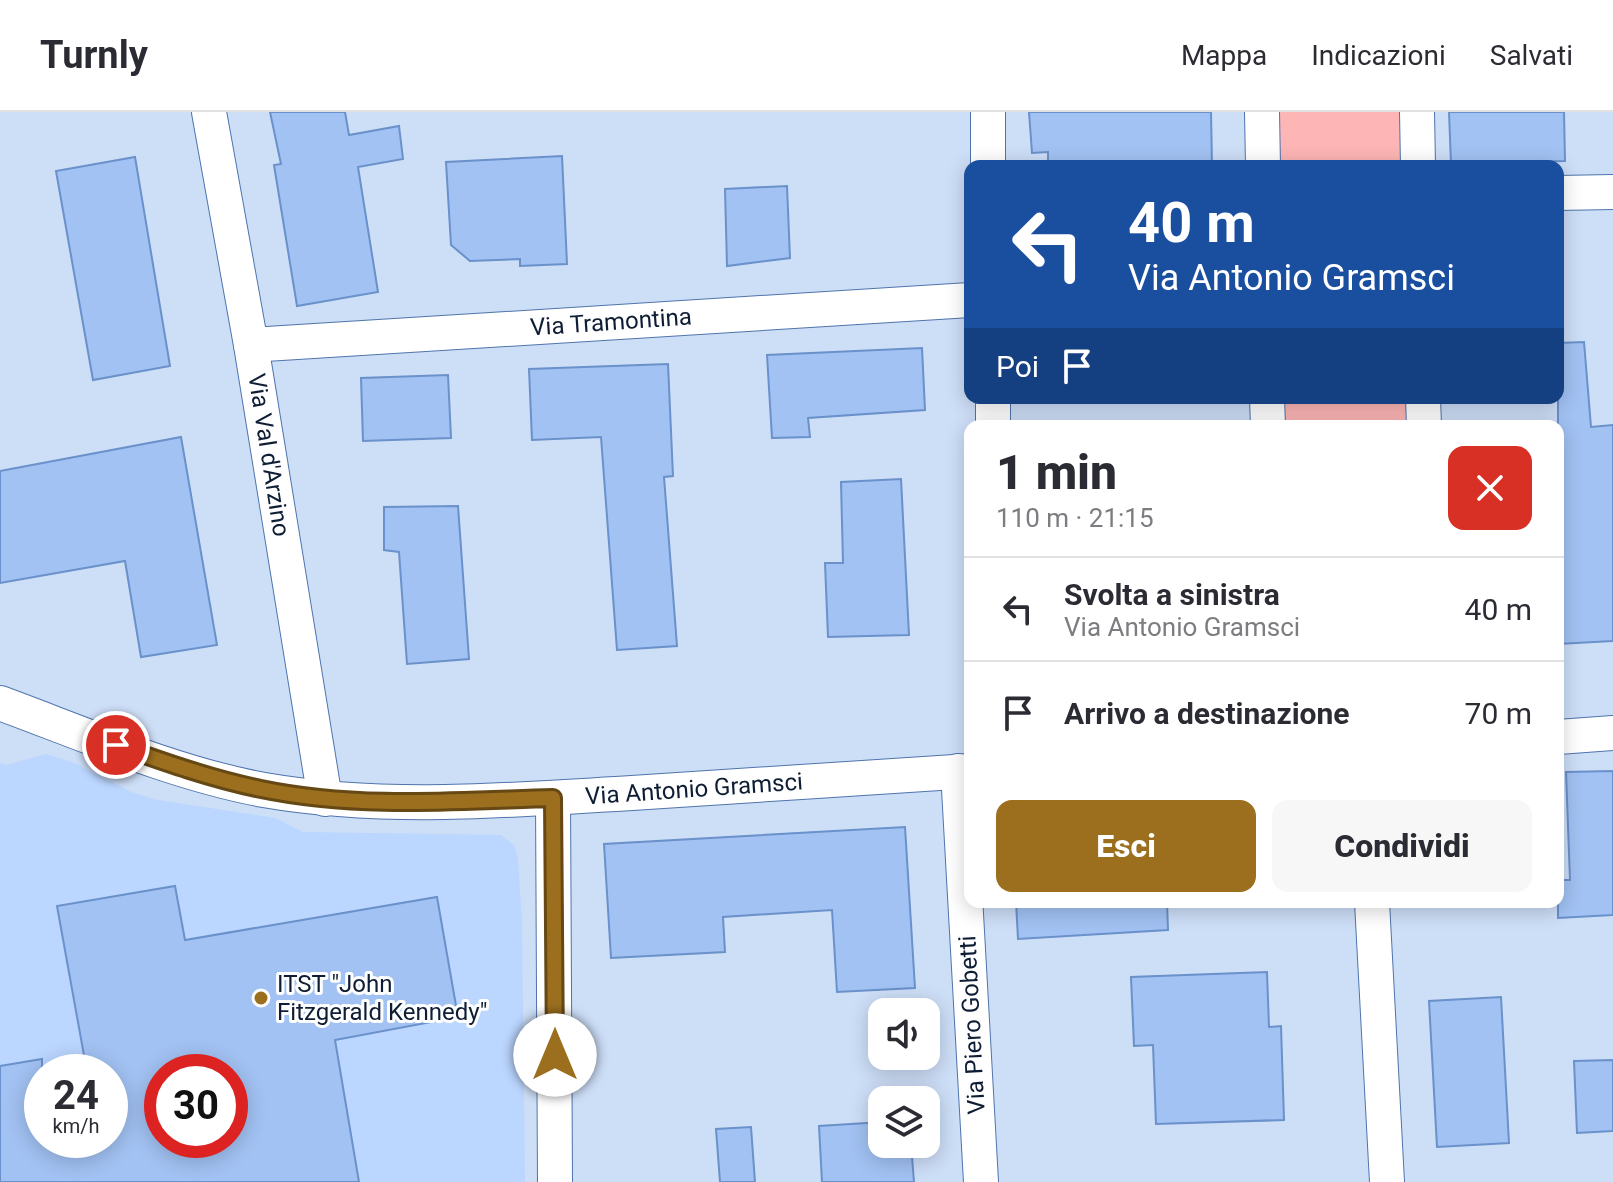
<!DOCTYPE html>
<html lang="it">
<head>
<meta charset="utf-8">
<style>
  :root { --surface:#fff; --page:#f7f7f7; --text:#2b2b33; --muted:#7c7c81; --line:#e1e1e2; --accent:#9b6f1e }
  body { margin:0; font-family:Roboto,sans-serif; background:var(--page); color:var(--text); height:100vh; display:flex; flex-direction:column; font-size:30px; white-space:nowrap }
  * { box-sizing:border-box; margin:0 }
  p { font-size:26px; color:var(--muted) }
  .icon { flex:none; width:44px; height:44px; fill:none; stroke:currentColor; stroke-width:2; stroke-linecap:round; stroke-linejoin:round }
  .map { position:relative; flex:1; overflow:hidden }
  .panel { position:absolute; left:964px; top:308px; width:600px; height:488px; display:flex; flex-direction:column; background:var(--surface); border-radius:16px; box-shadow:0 4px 20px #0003 }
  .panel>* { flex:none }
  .banner { position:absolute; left:964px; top:48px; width:600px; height:244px; border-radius:16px; box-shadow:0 4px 20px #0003; background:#1a4fa0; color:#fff; overflow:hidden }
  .tools { position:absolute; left:868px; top:886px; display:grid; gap:16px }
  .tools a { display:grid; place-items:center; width:72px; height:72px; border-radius:16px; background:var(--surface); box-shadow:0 4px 20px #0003; font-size:40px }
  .speed { position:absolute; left:24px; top:942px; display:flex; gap:16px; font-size:40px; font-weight:700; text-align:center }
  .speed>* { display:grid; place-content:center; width:104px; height:104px; border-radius:50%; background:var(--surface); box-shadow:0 4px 20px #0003; line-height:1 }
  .speed small { font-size:20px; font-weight:400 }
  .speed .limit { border:12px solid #d22; background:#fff; color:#111 }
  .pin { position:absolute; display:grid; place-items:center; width:68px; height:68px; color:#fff; margin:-34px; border:4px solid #fff; border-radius:50%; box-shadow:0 2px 8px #0007 }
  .me { position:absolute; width:88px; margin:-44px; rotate:0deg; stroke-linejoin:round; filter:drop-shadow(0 0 6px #0008) }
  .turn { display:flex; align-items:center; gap:28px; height:168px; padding:0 32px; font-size:36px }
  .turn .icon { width:104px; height:104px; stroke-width:2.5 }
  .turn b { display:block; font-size:56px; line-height:68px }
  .then { display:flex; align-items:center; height:76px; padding:0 32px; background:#0003; gap:16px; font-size:30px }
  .round { display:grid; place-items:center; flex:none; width:84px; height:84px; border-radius:16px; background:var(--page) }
  .overview { display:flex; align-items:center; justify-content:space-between; height:136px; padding:0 32px }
  h1 { font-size:48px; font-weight:800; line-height:60px }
  .primary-button { display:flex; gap:16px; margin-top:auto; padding:16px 32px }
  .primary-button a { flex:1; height:92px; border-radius:16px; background:var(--accent); color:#fff; font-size:32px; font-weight:800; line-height:92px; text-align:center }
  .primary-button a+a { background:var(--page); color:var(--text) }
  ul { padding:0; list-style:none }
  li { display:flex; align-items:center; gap:24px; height:104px; padding:0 32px; border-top:2px solid var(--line) }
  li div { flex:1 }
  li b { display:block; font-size:30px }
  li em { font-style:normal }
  header { display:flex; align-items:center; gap:48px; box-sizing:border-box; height:112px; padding:0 40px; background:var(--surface); border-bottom:2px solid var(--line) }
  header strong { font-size:38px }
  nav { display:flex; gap:44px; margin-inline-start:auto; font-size:28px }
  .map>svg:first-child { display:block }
</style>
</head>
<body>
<header>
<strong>Turnly</strong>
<nav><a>Mappa</a><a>Indicazioni</a><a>Salvati</a></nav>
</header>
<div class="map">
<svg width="1613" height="1070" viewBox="0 0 1613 1070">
  <rect width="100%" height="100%" fill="#cddef7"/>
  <path fill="#bbd6ff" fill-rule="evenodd" d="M46,642L74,651L134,681L158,688L275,706L303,720L501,723L514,733L518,747L522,812L525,1070H0V651L6,653ZM42,960H110V1028H42ZM162,960H230V1028H162Z"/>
  <g fill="#fdb5b5">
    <polygon points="1262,0 1417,0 1418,54 1263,54"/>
    <polygon points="1267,286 1423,286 1424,314 1268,314"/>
  </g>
  <g fill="#a2c2f3" stroke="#6a91ca" stroke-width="2" fill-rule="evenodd">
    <polygon points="270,0 345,0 349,23 399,14 403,47 358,55 378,180 297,194 274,53 281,52"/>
    <polygon points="1029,0 1211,0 1212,54 1048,54 1048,40 1032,41"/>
    <polygon points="1449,0 1564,0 1565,49 1451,52"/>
    <polygon points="562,44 567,152 520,154 520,147 470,149 451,133 446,50"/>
    <polygon points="135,45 170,254 93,268 56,59"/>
    <polygon points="787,74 790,146 727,154 725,77"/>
    <polygon points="1584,230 1591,315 1613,313 1613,529 1558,532 1558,231"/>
    <polygon points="922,236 925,298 808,306 810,325 772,326 767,243"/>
    <polygon points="668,252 673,364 664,365 677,534 617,538 601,325 532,328 529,257"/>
    <polygon points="448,263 451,326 363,329 361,266"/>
    <polygon points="181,325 217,533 141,545 125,449 0,471 0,359"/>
    <polygon points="901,367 909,523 828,525 825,451 843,451 841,370"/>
    <polygon points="458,394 469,547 407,552 399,440 384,438 384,395"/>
    <polygon points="1613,659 1613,803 1558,806 1558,768 1570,768 1566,660"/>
    <polygon points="905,715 915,876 837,880 832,798 723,805 725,840 611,846 604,732"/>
    <path d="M175,774L185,828L437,785L458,905L335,928L359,1070H0V954L42,947V1028H110V960H87L57,794ZM162,960H230V1028H162Z"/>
    <polygon points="1016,790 1167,790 1168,818 1018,827"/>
    <polygon points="1267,860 1269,915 1281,914 1284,1008 1156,1012 1153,933 1134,934 1131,865"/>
    <polygon points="1501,885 1509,1031 1437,1035 1429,889"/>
    <polygon points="1613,948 1613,1019 1577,1021 1574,949"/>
    <polygon points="882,1010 882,1032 911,1032 914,1070 822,1070 819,1014"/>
    <polygon points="751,1015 755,1070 720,1070 716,1017"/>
  </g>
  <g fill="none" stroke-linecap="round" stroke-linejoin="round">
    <defs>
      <g id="street">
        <polyline points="209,0 251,233 325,687"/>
        <polyline points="988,0 988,54"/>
        <polyline points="1262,0 1263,54"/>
        <polyline points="1417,0 1418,54"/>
        <polyline points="1558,81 1613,80"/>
        <polyline points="251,233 970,188"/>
        <polyline points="993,286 993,314"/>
        <polyline points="1267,286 1268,314"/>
        <polyline points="1423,286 1424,314"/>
        <path d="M0,591C84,622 176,662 264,678C385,699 510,688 632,681C745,673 857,667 970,659"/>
        <polyline points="1558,625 1613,621"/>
        <polyline points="958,659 981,1070"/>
        <polyline points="553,686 555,1070"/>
        <polyline points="1372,790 1387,1070"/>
      </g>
    </defs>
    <use href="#street" stroke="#4f74ac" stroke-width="36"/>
    <use href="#street" stroke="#fff" stroke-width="34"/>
  </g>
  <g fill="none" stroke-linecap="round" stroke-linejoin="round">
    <defs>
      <path id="route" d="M116,633C164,650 212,667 261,677C357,697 456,689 553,686L555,943"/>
    </defs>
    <use href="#route" stroke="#654814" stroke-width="20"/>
    <use href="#route" stroke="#9b6f1e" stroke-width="14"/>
  </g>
  <circle fill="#9b6f1e" stroke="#fefefe" stroke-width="3" cx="261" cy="886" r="8"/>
  <g text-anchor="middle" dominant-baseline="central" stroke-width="6" stroke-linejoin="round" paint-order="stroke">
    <g font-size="24" fill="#0e1d34" stroke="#fefefe">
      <text transform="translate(611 210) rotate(-4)">Via Tramontina</text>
      <text transform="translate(269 343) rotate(81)">Via Val d'Arzino</text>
      <text transform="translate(694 677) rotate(-4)">Via Antonio Gramsci</text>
      <text transform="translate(972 913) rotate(-93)">Via Piero Gobetti</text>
    </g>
    <g font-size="24" fill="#0e1d34" stroke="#fefefe" text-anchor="start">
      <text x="277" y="872">ITST "John<tspan x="277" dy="28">Fitzgerald Kennedy"</tspan></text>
    </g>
  </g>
</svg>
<div class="tools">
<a><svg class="icon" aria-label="sound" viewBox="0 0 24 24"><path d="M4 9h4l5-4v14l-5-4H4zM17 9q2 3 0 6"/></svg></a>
<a><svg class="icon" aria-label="layers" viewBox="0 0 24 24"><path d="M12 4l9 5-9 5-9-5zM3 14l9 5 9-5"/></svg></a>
</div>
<div class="speed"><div>24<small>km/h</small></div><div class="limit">30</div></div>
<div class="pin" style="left:116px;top:633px;background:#d93025"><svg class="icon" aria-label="arrive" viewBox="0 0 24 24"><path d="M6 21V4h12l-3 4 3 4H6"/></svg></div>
<svg class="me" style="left:555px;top:943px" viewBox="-20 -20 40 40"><circle r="19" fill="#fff"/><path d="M0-13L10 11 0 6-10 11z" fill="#9b6f1e"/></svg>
<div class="banner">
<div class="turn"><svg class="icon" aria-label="left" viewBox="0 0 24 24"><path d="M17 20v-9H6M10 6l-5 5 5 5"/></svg><div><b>40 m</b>Via Antonio Gramsci</div></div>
<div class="then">Poi<svg class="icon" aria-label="arrive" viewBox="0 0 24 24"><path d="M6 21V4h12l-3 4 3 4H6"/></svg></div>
</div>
<section class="panel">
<div class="overview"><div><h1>1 min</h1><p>110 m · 21:15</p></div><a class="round" style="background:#d93025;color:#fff"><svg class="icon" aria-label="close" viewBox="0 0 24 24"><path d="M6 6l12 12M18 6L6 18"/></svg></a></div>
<ul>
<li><svg class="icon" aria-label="left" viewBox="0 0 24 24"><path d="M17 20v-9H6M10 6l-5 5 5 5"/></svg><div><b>Svolta a sinistra</b><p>Via Antonio Gramsci</p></div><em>40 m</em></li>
<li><svg class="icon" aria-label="arrive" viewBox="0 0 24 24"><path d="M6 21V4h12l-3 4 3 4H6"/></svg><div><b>Arrivo a destinazione</b></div><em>70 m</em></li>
</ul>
<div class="primary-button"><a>Esci</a><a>Condividi</a></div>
</section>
</div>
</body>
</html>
